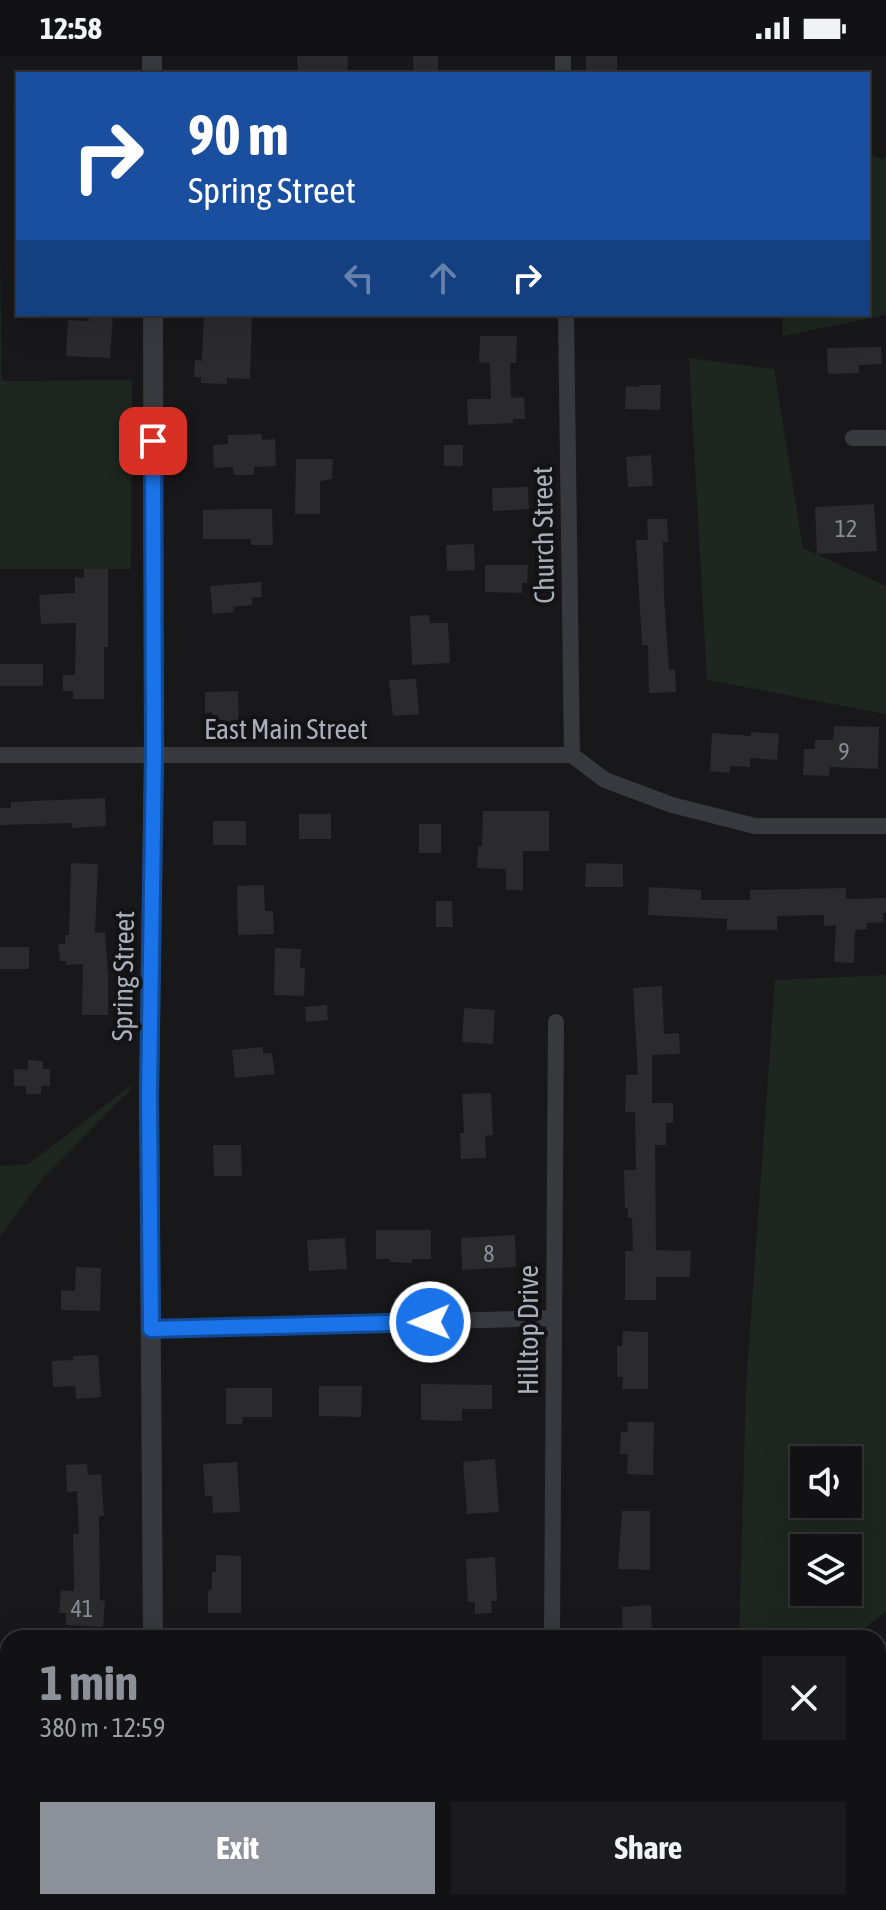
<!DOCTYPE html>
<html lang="en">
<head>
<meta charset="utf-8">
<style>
  :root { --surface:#121214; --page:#1b1b1d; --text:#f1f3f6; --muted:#9c9ea0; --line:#313234; --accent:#8c9099 }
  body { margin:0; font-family:"Asap Condensed",sans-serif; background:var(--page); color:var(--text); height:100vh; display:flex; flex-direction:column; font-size:30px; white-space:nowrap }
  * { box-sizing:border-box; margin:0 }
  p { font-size:26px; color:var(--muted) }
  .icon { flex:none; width:44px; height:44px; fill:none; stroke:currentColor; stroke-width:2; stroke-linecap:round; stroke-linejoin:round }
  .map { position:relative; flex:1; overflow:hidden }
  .details { position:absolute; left:0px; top:1574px; width:886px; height:280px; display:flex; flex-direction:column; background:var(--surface); border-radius:24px 24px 0 0; box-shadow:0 8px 32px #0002,0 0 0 2px var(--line) }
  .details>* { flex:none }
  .guide { position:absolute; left:16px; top:16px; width:854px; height:244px; border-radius:0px; box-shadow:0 8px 32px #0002,0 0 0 2px var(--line); background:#1a4fa0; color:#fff; overflow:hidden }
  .controls { position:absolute; left:790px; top:1390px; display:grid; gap:16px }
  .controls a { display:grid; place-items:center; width:72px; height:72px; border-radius:0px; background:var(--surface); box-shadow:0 8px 32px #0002,0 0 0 2px var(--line); font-size:40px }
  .pin { position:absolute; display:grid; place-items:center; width:68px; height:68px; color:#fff; margin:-34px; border-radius:16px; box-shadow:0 4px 12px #0006 }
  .me { position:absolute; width:88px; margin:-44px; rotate:269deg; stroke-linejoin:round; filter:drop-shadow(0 0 6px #0008) }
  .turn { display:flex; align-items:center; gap:28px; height:168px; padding:0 40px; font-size:36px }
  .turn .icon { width:104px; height:104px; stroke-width:2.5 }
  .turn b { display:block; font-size:56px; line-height:68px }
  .lanes { display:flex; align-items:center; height:76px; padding:0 40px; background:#0003; justify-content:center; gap:40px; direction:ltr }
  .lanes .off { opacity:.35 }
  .round { display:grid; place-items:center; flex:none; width:84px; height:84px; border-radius:0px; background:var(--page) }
  .head { display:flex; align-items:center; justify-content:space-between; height:136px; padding:0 40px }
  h1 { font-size:48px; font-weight:700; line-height:60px; color:var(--accent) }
  .cta { display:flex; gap:16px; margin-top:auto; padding:16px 40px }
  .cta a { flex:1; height:92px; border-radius:0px; background:var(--accent); color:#fff; font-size:32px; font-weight:700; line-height:92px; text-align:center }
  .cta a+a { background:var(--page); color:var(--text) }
  .status { display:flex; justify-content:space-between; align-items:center; height:56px; padding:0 40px; background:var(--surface); direction:ltr }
  .status svg { height:22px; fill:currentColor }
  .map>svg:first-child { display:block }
</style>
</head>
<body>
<div class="status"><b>12:58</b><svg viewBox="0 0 49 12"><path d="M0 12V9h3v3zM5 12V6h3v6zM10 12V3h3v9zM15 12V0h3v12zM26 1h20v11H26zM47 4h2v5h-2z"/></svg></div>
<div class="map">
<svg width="886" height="1854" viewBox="0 0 886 1854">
  <rect width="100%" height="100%" fill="#18181a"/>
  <g fill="#1d261f" fill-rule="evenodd">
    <polygon points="868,97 881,103 886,101 886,259 783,280 782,258 868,258"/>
    <polygon points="0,193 2,325 132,324 131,513 0,513"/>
    <polygon points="689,302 774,313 803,492 886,530 886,658 707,624"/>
    <path d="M886,919V1555L852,1582H739L746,1331L775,924ZM804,1404H848V1448H804ZM848,1492V1536H804V1492Z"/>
    <polygon points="130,1030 132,1032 42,1123 0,1180 0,1110 29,1108"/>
    <polygon points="878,1643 886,1646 886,1727 878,1730"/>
    <polygon points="731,1846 777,1846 779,1854 732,1854"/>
  </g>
  <g fill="#2b2b2e">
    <polygon points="297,0 348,0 347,18 298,18"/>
    <polygon points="413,0 438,0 438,18 414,18"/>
    <rect x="586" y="0" width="31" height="18"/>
    <polygon points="89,258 113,258 110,302 66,300 68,264 89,265"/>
    <polygon points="204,258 252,258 250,323 227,322 227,328 201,327 201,321 194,321 195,304 202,305"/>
    <polygon points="480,280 517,280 516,307 510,307 511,342 524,341 525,363 513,363 513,367 468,369 467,343 491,343 490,307 479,306"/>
    <polygon points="881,291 882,308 859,309 859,317 828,318 827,292"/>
    <polygon points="639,329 661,329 660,354 625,353 626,330 639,331"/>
    <polygon points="261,378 262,384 275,383 276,410 254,411 254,419 234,419 233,411 214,412 213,389 228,388 228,379"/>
    <rect x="444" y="389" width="19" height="21"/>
    <polygon points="651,399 653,430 628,431 626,401"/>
    <polygon points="296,403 333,403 332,423 320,425 320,458 295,458"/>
    <polygon points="528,431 529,453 493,455 492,432"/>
    <polygon points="874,448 877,495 817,498 815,451"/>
    <polygon points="237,453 272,453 273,489 251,489 251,483 203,483 203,454"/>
    <polygon points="647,463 667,463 668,486 663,486 664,540 669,614 675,614 676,636 649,637 648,589 642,589 636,484 648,484"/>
    <polygon points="474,488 475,514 447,515 446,489"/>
    <polygon points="485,509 528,509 527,527 522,527 522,537 485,536"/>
    <polygon points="84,513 108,513 108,591 104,591 104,643 73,643 73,635 63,635 63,619 75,619 76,567 41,568 39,539 75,537 75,521 84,522"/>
    <polygon points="261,526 262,541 252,542 252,549 234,551 234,556 213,558 210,530"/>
    <polygon points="429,559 430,567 448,567 450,607 412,609 410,560"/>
    <rect x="0" y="608" width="43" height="22"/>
    <polygon points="416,623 419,658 393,660 389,624"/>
    <polygon points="238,635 239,668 222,668 221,665 212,665 212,656 205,657 205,636"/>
    <polygon points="834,670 879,671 878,713 830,711 829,720 803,719 804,693 815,693 815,684 833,684"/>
    <polygon points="751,676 779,678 777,704 750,702 750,711 730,710 730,717 710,715 712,677 751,680"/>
    <polygon points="105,742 106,770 72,772 71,767 0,769 0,752 11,752 11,746"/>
    <polygon points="483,755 549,755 549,795 523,795 523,834 506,834 506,813 477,812 478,790 482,790"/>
    <rect x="299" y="758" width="32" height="25"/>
    <rect x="213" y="765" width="33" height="24"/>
    <rect x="419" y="768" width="22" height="29"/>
    <polygon points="71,807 98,808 95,877 105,876 108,921 108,959 82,959 83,908 66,909 66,905 60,905 58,888 65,888 65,879 69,879"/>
    <polygon points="586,807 623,808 623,831 585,831"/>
    <polygon points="264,829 265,855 273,855 274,878 238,879 237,830"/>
    <polygon points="649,831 701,834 701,844 750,844 750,834 846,832 846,843 886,842 886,857 883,857 884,866 867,867 867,873 855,874 854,907 834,906 836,869 824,870 824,859 777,860 777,874 727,874 727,863 648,859"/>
    <polygon points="436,845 452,845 453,871 436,871"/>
    <rect x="0" y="891" width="29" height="22"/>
    <polygon points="275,892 301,893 300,912 305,912 304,940 274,939"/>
    <polygon points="662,930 664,978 679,977 680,998 652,999 652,1047 673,1047 673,1067 666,1067 666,1089 655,1089 656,1194 691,1195 690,1221 656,1221 656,1244 625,1244 625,1195 633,1195 632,1162 628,1162 628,1153 625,1152 624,1114 636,1114 635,1056 625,1056 626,1019 638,1019 633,932"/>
    <polygon points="327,949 328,964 306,966 305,951"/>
    <polygon points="464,952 495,954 493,988 462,986"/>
    <polygon points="263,991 263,998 272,997 275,1018 235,1022 232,994"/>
    <polygon points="28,1004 43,1005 43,1013 50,1013 50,1030 41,1030 41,1038 26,1038 26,1030 14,1030 14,1013 28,1014"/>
    <polygon points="491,1037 493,1079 485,1080 486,1102 461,1103 460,1077 464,1077 462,1038"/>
    <polygon points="213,1089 241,1089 242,1120 214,1120"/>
    <polygon points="376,1174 431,1174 431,1203 412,1203 412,1207 390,1206 390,1203 376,1203"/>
    <polygon points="515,1179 516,1211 462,1214 461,1182"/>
    <polygon points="345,1182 347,1213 309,1215 307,1184"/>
    <polygon points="76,1211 101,1212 100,1255 61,1254 61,1234 75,1235"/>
    <polygon points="623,1275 648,1276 648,1333 622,1333 623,1321 617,1321 617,1290 622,1290"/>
    <polygon points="98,1299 101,1341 76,1343 75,1330 53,1331 52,1305 73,1304 73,1300"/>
    <polygon points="421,1328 492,1329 492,1353 462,1353 462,1365 421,1364"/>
    <polygon points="319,1330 362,1330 361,1361 319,1360"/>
    <polygon points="226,1332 272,1332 272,1361 243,1361 242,1368 226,1368"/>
    <polygon points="627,1366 654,1366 653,1419 627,1418 628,1398 620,1398 621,1376 628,1376"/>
    <polygon points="495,1403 499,1456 467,1458 463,1406"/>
    <polygon points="237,1406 240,1456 213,1457 212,1440 205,1440 203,1408"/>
    <polygon points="87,1408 88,1419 101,1418 104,1460 99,1460 100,1544 105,1545 103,1571 66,1569 66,1557 59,1557 61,1534 74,1535 73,1478 79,1478 77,1435 67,1436 66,1409"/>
    <polygon points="622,1455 650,1455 650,1514 618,1513"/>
    <polygon points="216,1499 241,1500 241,1557 208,1557 208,1535 212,1533 212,1516 216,1516"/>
    <polygon points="495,1501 497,1545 491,1545 492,1557 475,1558 475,1546 468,1546 466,1503"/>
    <polygon points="651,1549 652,1582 623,1582 622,1551"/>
  </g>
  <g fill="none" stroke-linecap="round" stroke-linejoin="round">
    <g stroke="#38393f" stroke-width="16">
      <polyline points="563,0 563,18"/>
      <polyline points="566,258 572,699"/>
      <polyline points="853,382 886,382"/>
      <polyline points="0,699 572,699"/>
      <polyline points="572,699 605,724 672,749 755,770 886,770"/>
      <polyline points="151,1273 554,1262"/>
      <polyline points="552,1582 556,966"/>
    </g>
    <g stroke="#38393f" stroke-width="20">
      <polyline points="152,0 152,18"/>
      <polyline points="153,1582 149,1040 154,699 153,258"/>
      <polyline points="155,1846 155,1854"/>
    </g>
  </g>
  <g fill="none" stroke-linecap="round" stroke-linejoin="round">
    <defs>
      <polyline id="route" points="153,385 154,699 149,1040 151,1273 430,1266"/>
    </defs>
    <use href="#route" stroke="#114b97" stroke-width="20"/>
    <use href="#route" stroke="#1a73e8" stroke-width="14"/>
  </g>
  <g text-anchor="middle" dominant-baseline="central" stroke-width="8" stroke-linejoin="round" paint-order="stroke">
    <g font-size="24" fill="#898c97">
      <text x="846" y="472">12</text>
      <text x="844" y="695">9</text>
      <text x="489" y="1197">8</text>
      <text x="82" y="1552">41</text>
    </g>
    <g font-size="28" fill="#a9aebb" stroke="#131315">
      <text transform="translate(543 479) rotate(-91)">Church Street</text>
      <text x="286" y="673">East Main Street</text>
      <text transform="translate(123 920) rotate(-89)">Spring Street</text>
      <text transform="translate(528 1274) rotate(-90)">Hilltop Drive</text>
    </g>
  </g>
</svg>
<div class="controls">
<a><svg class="icon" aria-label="sound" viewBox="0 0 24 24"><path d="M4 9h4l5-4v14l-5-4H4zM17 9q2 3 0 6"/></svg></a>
<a><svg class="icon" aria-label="layers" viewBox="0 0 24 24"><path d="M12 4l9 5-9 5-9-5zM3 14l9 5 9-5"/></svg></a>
</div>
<div class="pin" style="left:153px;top:385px;background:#d93025"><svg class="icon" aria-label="arrive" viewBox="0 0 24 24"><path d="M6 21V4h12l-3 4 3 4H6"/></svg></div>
<svg class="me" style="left:430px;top:1266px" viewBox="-20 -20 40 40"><circle r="17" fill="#1a73e8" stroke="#fff" stroke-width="3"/><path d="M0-11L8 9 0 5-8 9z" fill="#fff"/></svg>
<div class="guide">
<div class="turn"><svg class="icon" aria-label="right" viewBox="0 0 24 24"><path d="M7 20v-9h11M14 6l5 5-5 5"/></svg><div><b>90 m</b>Spring Street</div></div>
<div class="lanes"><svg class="icon off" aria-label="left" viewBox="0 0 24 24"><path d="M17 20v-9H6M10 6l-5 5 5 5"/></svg><svg class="icon off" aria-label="ahead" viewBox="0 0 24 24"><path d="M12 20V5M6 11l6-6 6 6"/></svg><svg class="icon" aria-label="right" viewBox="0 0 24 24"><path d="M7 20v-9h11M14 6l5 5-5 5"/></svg></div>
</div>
<section class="details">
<div class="head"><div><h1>1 min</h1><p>380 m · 12:59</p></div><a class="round"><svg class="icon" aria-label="close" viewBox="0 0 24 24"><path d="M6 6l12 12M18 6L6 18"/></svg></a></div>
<div class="cta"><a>Exit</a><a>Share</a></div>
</section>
</div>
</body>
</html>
